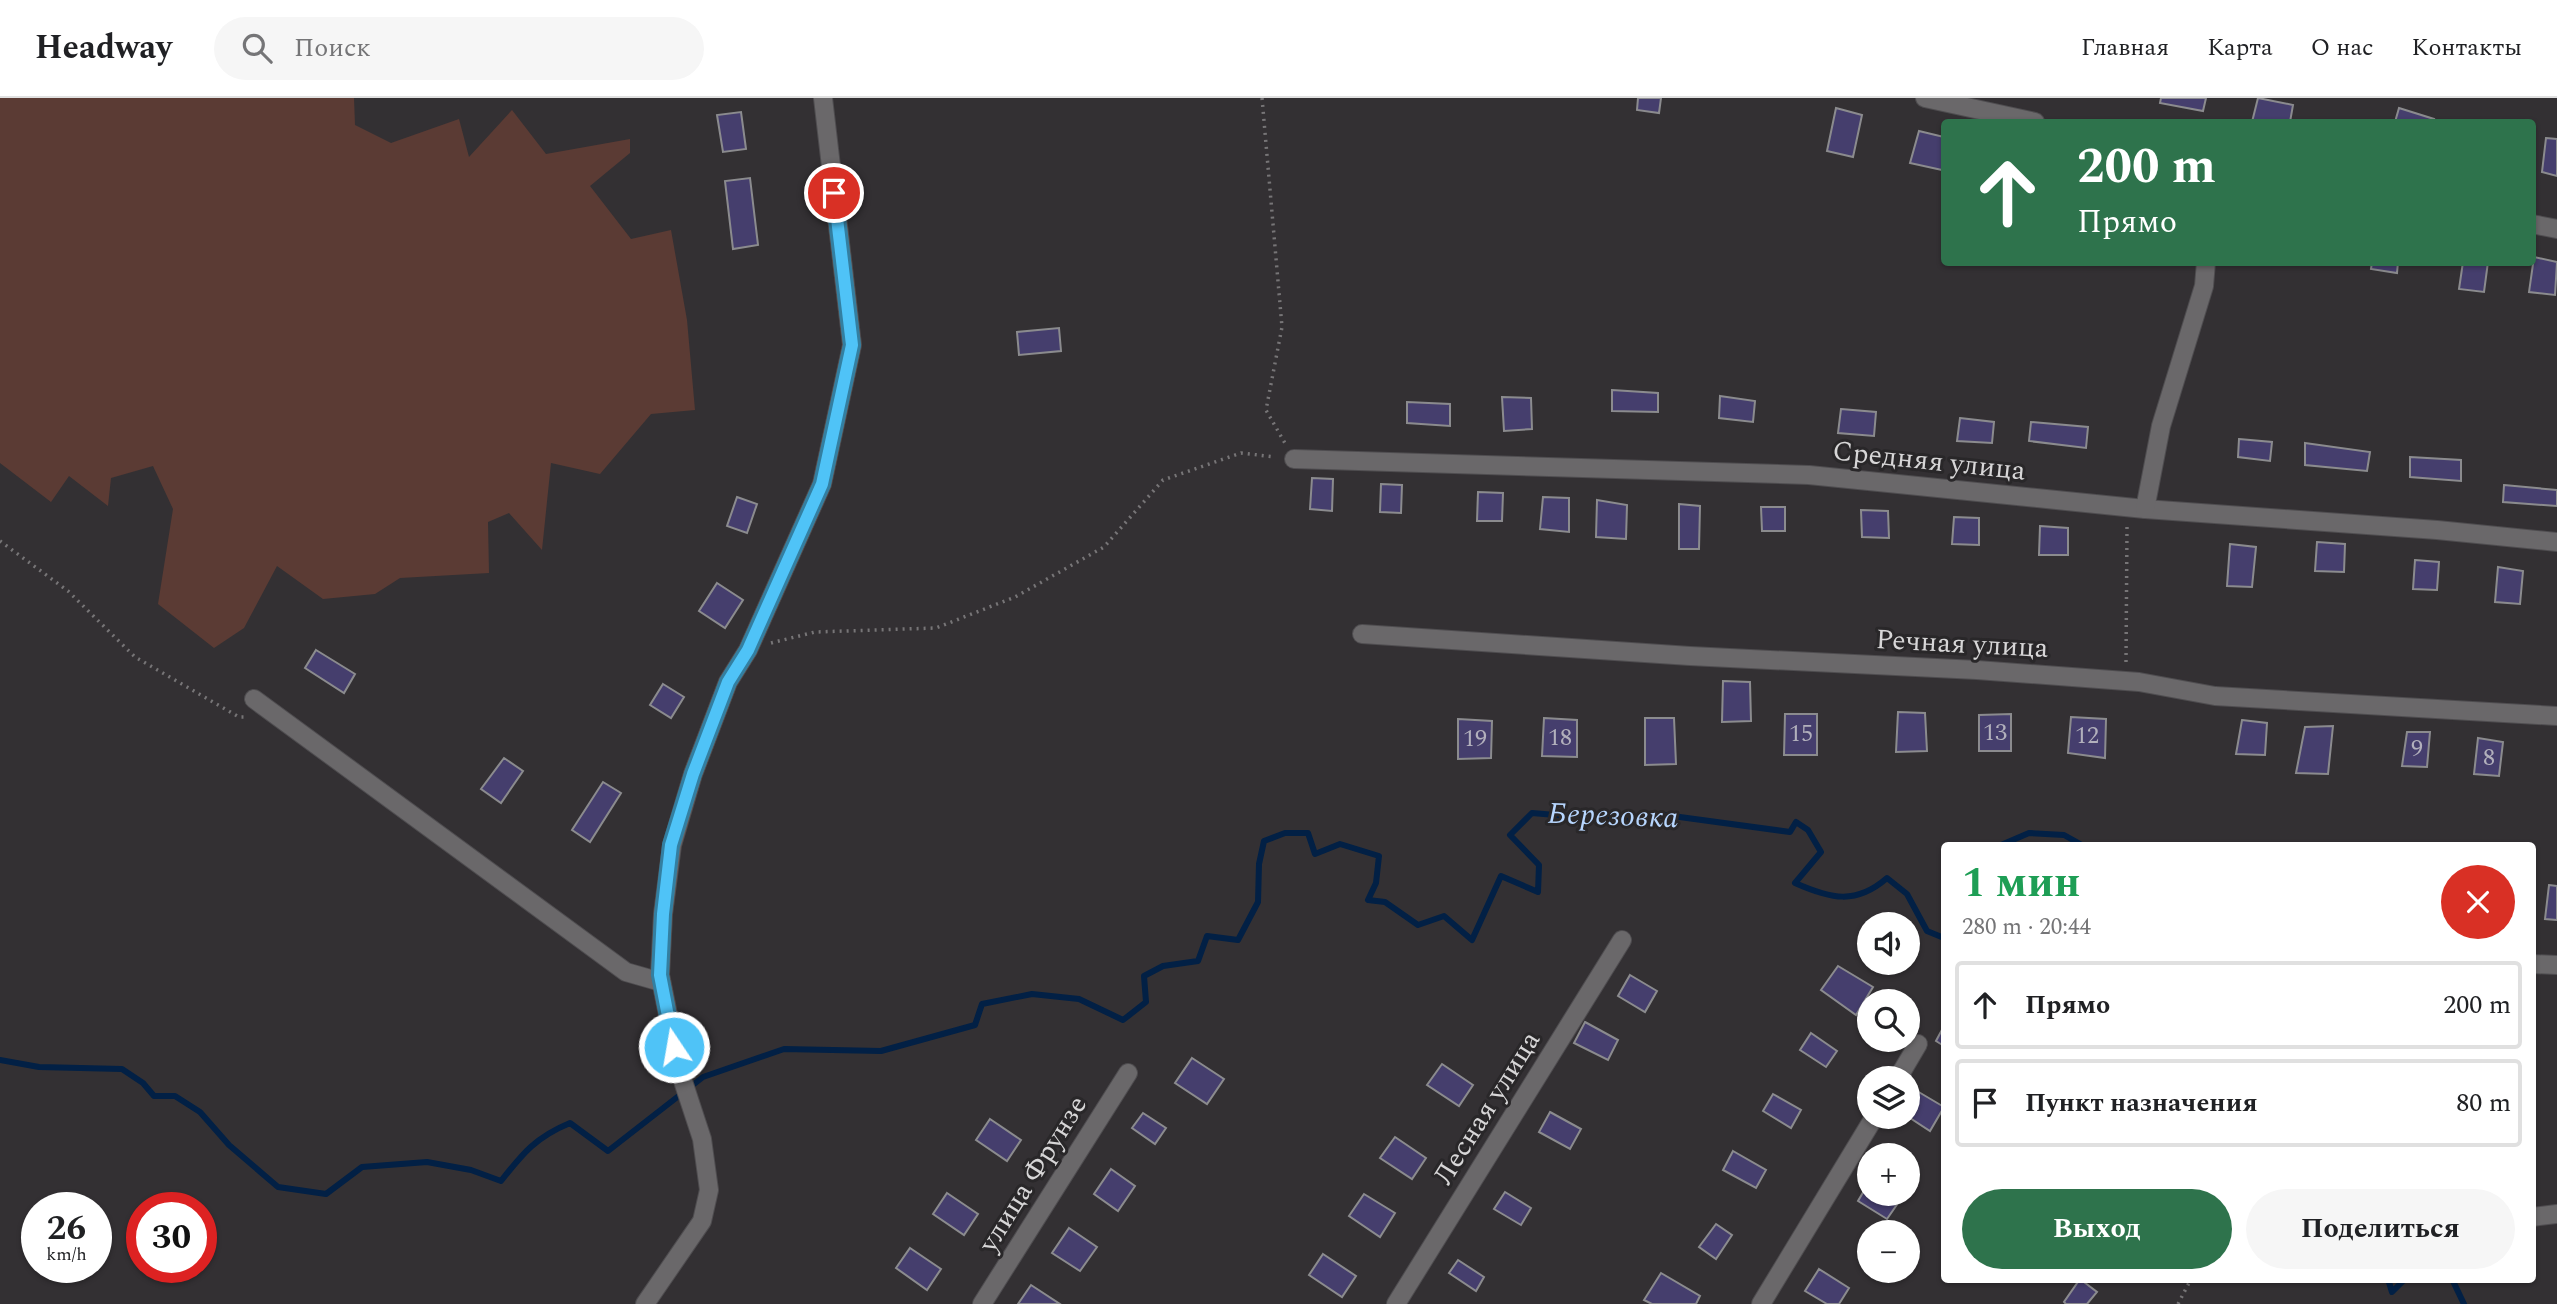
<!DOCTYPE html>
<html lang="ru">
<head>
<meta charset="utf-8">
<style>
  :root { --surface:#fff; --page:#f6f6f6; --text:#202124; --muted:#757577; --line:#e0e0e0; --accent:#2e734c }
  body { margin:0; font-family:Spectral,serif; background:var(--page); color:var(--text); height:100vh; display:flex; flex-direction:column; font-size:26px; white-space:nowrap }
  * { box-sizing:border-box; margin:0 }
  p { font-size:23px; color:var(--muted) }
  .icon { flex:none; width:38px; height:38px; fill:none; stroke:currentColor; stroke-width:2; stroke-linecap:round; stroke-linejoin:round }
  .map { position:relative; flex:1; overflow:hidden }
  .drawer { position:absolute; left:1941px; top:744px; width:595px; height:441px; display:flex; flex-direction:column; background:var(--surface); border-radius:7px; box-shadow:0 2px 5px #0004 }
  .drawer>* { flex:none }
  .hud { position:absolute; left:1941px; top:21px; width:595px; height:147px; border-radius:7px; box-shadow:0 2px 5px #0004; background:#2e734c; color:#fff; overflow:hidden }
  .controls { position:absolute; left:1857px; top:814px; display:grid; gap:14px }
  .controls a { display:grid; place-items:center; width:63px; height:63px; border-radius:50%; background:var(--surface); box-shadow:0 2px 5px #0004; font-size:35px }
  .speed { position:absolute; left:21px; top:1094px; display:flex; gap:14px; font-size:35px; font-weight:700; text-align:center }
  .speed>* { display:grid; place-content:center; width:91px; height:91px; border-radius:50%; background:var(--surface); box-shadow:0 2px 5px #0004; line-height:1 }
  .speed small { font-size:18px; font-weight:400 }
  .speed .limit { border:10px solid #d22; background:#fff; color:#111 }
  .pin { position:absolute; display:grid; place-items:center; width:60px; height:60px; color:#fff; margin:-30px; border:4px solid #fff; border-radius:50%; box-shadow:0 2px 7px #0007 }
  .me { position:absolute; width:77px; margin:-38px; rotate:348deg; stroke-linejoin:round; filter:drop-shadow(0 0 5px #0008) }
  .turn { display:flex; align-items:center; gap:24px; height:147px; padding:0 21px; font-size:32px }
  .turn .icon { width:91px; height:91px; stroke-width:2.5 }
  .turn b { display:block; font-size:49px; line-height:60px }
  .round { display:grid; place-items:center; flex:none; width:74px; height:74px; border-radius:37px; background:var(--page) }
  .summary { display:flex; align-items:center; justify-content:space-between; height:119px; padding:0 21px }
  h1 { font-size:42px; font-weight:700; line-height:52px; color:#1e9e55 }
  .primary-button { display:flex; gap:14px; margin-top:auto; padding:14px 21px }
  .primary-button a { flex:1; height:80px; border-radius:42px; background:var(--accent); color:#fff; font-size:28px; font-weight:700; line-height:80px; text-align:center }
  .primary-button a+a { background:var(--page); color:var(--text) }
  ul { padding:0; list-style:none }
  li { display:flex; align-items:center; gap:21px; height:88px; margin:0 14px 10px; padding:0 7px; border:4px solid var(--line); border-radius:7px }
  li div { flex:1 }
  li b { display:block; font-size:26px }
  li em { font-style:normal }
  header { display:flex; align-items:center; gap:42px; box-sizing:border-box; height:98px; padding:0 35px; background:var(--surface); border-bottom:2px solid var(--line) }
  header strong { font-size:33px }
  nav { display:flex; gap:38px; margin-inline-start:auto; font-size:24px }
  .search { width:490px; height:63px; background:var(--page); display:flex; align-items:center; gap:18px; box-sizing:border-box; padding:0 24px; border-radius:38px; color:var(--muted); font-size:26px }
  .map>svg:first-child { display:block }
</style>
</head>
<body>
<header>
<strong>Headway</strong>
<div class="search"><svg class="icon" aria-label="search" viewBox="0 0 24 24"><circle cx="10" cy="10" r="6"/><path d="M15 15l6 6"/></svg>Поиск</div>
<nav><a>Главная</a><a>Карта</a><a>О нас</a><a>Контакты</a></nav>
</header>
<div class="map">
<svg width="2557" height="1206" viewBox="0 0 2557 1206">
  <rect width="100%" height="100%" fill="#333033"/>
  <polygon fill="#5b3b34" points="0,0 354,0 355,27 391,45 459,21 469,59 512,12 546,56 630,41 630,55 590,88 631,141 671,132 687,222 695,312 651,316 600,376 551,365 542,452 509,415 488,424 489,475 400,480 375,496 323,501 277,468 244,530 214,550 158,506 173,411 153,368 111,380 108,408 69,378 51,404 0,365"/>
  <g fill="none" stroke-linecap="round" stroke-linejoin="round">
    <g stroke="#022045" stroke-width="6">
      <polyline points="2001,747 2029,735 2064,737 2082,747"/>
      <path d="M0,962L39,969L122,971L143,985L154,998H175L200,1014L229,1047L278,1089L326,1096L362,1069L427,1064L471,1072L501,1083C523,1055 536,1039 570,1025L608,1053L703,979L784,951L881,953L975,927L982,906L1032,896L1079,901L1123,922L1146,904L1144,878L1163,868L1198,863L1207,838L1238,842L1258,804L1259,766L1264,743L1285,735H1308L1315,756L1340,746L1379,758L1376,785L1368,802L1385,804L1418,827L1444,818L1472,842L1501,778L1538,794L1539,767L1510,737L1532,715L1626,723L1665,717L1790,734L1796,724L1808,732L1821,754L1795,785C1831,801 1856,807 1887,780L1907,796L1927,833L1944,840"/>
      <polyline points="2388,1181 2392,1194 2405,1181"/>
      <polyline points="2452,1181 2464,1206"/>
    </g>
  </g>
  <g fill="#453e6d" stroke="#8b8b8e" stroke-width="2">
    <polygon points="1638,0 1661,0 1659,15 1637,12"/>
    <polygon points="2161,0 2206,0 2203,13 2160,5"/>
    <polygon points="2258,0 2293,7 2290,24 2252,24"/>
    <polygon points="1836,10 1862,17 1853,59 1827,53"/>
    <polygon points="2399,10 2434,21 2433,24 2395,24"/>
    <polygon points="741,14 746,51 723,54 717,17"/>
    <polygon points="1919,33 1944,39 1942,72 1910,65"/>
    <polygon points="2546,40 2557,41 2557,78 2542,74"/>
    <polygon points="750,80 758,147 733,151 725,83"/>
    <polygon points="2534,159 2557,164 2555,197 2529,194"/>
    <polygon points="2372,164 2398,164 2397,175 2371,171"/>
    <polygon points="2463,164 2488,164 2484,194 2459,191"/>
    <polygon points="1059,230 1061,253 1019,257 1017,234"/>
    <polygon points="1612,292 1658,295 1658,314 1612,313"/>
    <polygon points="1720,298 1755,303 1753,324 1719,320"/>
    <polygon points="1502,299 1531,300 1532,331 1504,333"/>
    <polygon points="1407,304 1450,306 1450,328 1407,325"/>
    <polygon points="1841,311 1876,314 1874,338 1838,335"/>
    <polygon points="1960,320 1994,324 1992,345 1957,343"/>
    <polygon points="2031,324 2088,329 2086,350 2029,343"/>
    <polygon points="2239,341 2272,344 2270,363 2238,359"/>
    <polygon points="2305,345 2370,354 2367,373 2305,367"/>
    <polygon points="2410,359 2461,362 2461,383 2410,379"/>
    <polygon points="1312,380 1333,381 1332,413 1310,411"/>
    <polygon points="1381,386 1402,387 1401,415 1380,414"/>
    <polygon points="2504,387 2557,392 2557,408 2503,404"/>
    <polygon points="1478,394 1503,395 1502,423 1477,423"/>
    <polygon points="737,399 757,406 747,435 727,428"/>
    <polygon points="1543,399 1569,400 1569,434 1540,431"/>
    <polygon points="1597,402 1627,407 1626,441 1596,439"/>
    <polygon points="1679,406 1700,408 1699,451 1679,451"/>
    <polygon points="1761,409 1785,409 1785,433 1762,433"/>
    <polygon points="1861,412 1888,413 1889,440 1862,439"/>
    <polygon points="1954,419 1979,420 1979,447 1952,446"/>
    <polygon points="2040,428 2068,430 2068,457 2039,457"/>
    <polygon points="2317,444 2345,446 2344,474 2315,473"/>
    <polygon points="2230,446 2256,449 2252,489 2227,488"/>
    <polygon points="2415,462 2439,464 2437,492 2413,491"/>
    <polygon points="2498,469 2523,473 2520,506 2495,504"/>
    <polygon points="717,485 743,502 725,530 699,513"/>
    <polygon points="316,552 355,576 344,595 305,570"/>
    <polygon points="1723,583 1750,584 1751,623 1722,624"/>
    <polygon points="663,586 684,599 671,620 650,607"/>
    <polygon points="1898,614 1925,615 1927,653 1896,654"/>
    <polygon points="1785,616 1817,616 1817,657 1784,657"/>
    <polygon points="2011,616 2011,653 1979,653 1979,617"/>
    <polygon points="2071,619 2106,621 2105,660 2068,655"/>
    <polygon points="1544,620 1577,622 1577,659 1542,658"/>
    <polygon points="1645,620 1674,620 1676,666 1645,667"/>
    <polygon points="1458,621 1492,623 1491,660 1458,661"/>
    <polygon points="2242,622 2267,625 2265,657 2236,656"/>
    <polygon points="2333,628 2328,676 2296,675 2305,629"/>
    <polygon points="2407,634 2430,634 2427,669 2402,668"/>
    <polygon points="2478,640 2503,644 2499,678 2474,676"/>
    <polygon points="504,660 523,673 501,705 481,691"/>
    <polygon points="603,684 621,695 590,744 572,732"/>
    <polygon points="2549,787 2557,788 2557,822 2545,821"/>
    <polygon points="1838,868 1873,889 1856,917 1821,892"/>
    <polygon points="1630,877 1657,893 1645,914 1618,898"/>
    <polygon points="1585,924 1618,942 1608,962 1574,945"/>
    <polygon points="1944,928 1944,948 1936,943"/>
    <polygon points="1811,935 1837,953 1826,969 1800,952"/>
    <polygon points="1192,960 1224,981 1207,1006 1175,985"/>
    <polygon points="1442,966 1473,987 1459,1008 1427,987"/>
    <polygon points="1917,993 1944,1009 1930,1033 1907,1018 1908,1008"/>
    <polygon points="1773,996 1801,1012 1791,1030 1763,1013"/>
    <polygon points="1550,1014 1581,1031 1570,1051 1539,1034"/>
    <polygon points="1143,1015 1166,1030 1155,1046 1132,1030"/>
    <polygon points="990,1021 1021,1042 1007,1063 976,1042"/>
    <polygon points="1395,1039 1426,1060 1412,1081 1380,1060"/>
    <polygon points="1733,1053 1766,1072 1756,1090 1723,1072"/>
    <polygon points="1111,1071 1135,1088 1118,1113 1094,1096"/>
    <polygon points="1868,1086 1869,1096 1882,1096 1898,1105 1887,1121 1858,1103"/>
    <polygon points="1505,1094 1531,1110 1521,1127 1494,1111"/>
    <polygon points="947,1095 978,1116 964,1137 933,1116"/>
    <polygon points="1364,1096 1395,1115 1380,1139 1349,1118"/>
    <polygon points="1716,1126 1732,1137 1716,1161 1699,1149"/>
    <polygon points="1069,1130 1097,1149 1080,1173 1052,1155"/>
    <polygon points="910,1150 941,1171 927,1192 896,1170"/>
    <polygon points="1323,1156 1356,1178 1342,1199 1309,1177"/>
    <polygon points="1458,1162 1484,1179 1476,1193 1449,1175"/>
    <polygon points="1819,1171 1849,1190 1839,1206 1827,1206 1805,1193"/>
    <polygon points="1661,1175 1700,1198 1696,1206 1652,1206 1644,1202"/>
    <polygon points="2080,1181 2097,1194 2087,1206 2066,1206 2064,1204"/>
    <polygon points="1031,1187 1060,1206 1018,1206"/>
  </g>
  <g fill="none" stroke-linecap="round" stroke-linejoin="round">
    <defs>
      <g id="minor">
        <polyline points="1925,0 2035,24"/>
        <polyline points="2532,126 2557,131"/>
        <polyline points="1294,361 1809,377 2145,411 2437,432 2557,444"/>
        <polyline points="2145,411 2161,328 2204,188 2206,164"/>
        <polyline points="1362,536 1690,558 1977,572 2139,584 2215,598 2557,618"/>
        <polyline points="254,601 626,874 661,884"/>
        <polyline points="2532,866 2557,867"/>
        <polyline points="1898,980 1918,946"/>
        <polyline points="2532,1119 2557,1116"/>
        <polyline points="645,1206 702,1123 709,1092 702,1041 679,971 660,877 663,816 672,747 693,676 728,584 748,552 822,386 852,247 823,0"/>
        <polyline points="982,1206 1128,975"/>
        <polyline points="1396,1206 1622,842"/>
        <polyline points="1761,1206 1875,1018"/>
      </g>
    </defs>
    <use href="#minor" stroke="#4f4d50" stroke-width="20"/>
    <g stroke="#777577" stroke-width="3.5" stroke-dasharray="2 5" stroke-linecap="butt">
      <polyline points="1262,0 1282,229 1266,312 1286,347"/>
      <polyline points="0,443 68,493 135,559 239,619 246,619"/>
      <polyline points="771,545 815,534 936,530 1015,499 1104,449 1163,382 1241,355 1275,359"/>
      <polyline points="2126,564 2127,429"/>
      <polyline points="2178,1206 2191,1181"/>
    </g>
    <use href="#minor" stroke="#6a686a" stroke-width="18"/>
  </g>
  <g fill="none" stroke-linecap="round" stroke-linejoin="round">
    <defs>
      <polyline id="route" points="674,949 660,877 663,816 671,747 693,676 728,584 748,552 822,386 852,247 834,95"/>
    </defs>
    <use href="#route" stroke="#337fa1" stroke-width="18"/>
    <use href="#route" stroke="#4fc3f7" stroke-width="12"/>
  </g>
  <g text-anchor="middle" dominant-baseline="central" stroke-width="6" stroke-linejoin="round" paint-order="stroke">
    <g font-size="24" fill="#b2b0bc">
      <text x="1995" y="635">13</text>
      <text x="1801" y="636">15</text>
      <text x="2087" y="638">12</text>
      <text x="1560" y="640">18</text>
      <text x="1475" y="641">19</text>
      <text x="2417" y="651">9</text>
      <text x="2489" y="660">8</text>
    </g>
    <g font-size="28" fill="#d7d6d7" stroke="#292729">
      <text transform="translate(1929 363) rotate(6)">Средняя улица</text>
      <text transform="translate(1962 546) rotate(3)">Речная улица</text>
      <text transform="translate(1487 1010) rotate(-58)">Лесная улица</text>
      <text transform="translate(1033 1076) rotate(-58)">улица Фрунзе</text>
    </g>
    <g font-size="30" font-style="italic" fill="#b7d6fe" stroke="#292729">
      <text transform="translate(1613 718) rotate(2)">Березовка</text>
    </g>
  </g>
</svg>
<div class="controls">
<a><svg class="icon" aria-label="sound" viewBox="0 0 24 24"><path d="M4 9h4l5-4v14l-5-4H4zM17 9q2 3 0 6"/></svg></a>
<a><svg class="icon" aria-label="search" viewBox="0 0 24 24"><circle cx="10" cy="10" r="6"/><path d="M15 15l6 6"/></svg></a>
<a><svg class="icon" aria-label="layers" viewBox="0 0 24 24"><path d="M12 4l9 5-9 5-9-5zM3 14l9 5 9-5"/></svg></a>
<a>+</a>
<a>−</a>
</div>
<div class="speed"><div>26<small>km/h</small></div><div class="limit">30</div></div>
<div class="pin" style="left:834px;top:95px;background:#d93025"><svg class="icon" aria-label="arrive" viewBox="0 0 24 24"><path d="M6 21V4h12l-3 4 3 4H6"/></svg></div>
<svg class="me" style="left:674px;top:949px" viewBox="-20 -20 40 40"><circle r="17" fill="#4fc3f7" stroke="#fff" stroke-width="3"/><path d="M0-11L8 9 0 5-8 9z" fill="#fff"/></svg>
<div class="hud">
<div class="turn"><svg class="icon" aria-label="ahead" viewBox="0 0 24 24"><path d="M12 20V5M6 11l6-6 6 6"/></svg><div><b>200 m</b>Прямо</div></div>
</div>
<section class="drawer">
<div class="summary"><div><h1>1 мин</h1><p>280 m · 20:44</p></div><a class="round" style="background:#d93025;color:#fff"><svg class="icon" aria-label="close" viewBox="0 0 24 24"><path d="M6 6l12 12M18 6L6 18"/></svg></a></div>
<ul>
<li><svg class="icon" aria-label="ahead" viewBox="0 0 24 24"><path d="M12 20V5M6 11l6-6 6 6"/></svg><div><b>Прямо</b></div><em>200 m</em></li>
<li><svg class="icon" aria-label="arrive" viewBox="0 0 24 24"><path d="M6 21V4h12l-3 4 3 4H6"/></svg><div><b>Пункт назначения</b></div><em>80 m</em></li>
</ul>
<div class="primary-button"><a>Выход</a><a>Поделиться</a></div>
</section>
</div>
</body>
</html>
